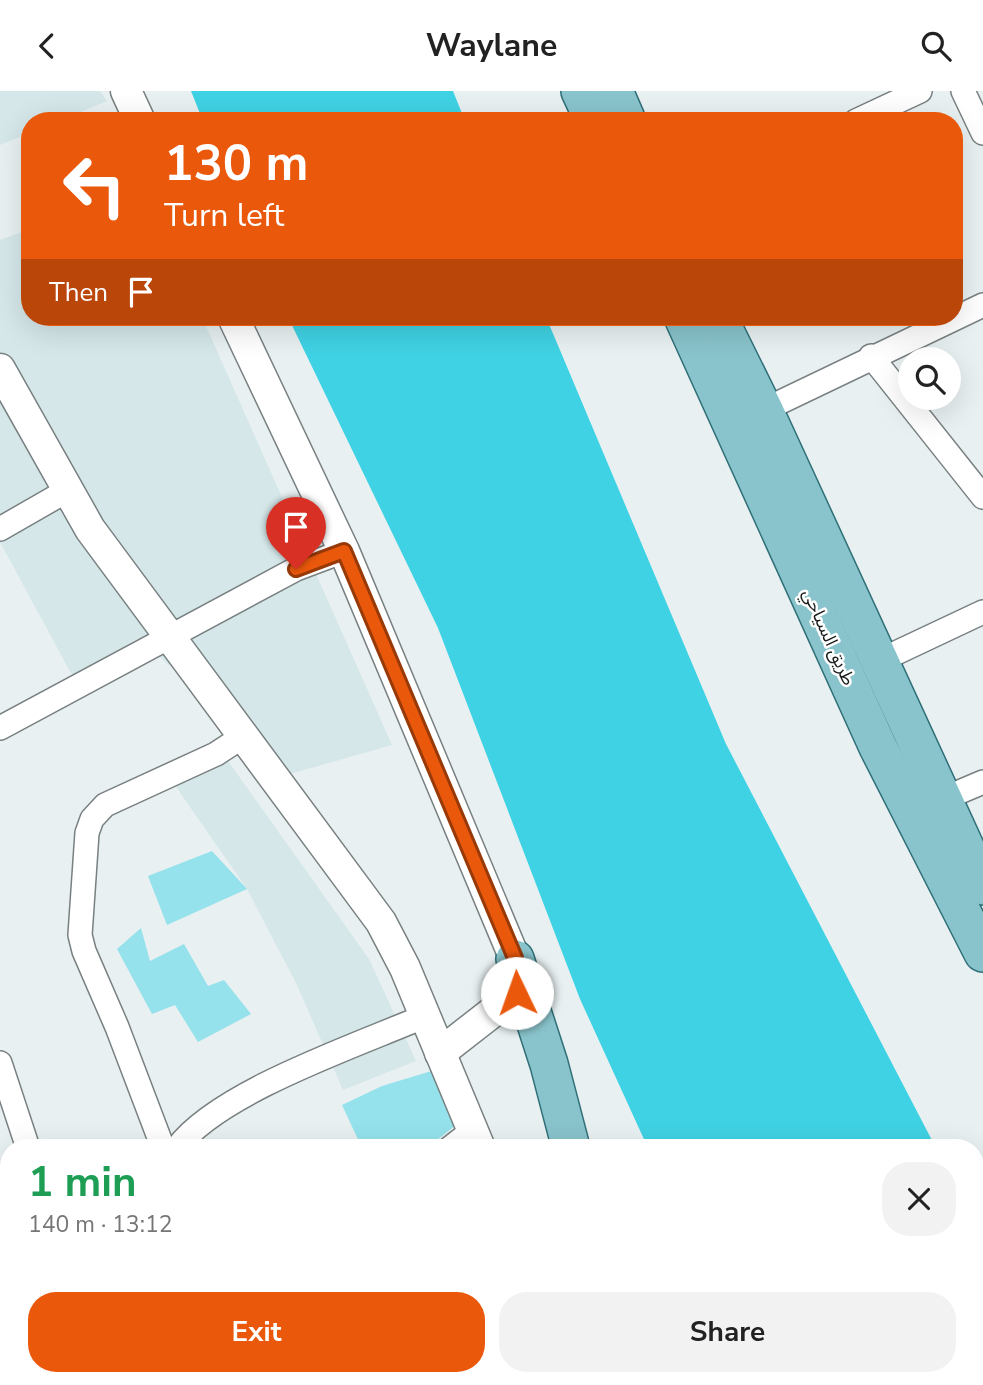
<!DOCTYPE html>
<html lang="en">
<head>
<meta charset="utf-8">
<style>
  :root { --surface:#fff; --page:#f2f2f2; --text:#222; --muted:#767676; --accent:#ea580c }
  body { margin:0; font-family:"Nunito Sans","Noto Sans Arabic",sans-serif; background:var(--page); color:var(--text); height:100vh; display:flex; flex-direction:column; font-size:26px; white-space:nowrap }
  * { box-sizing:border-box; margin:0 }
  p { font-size:23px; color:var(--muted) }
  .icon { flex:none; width:38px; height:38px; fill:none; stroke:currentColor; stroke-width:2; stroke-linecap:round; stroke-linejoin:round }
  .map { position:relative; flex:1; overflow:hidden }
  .details { position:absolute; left:0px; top:1048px; width:984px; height:247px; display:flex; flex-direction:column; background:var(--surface); border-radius:28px 28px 0 0; box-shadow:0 7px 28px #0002 }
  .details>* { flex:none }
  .top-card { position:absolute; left:21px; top:21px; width:942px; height:214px; border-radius:28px; box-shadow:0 7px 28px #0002; background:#ea580c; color:#fff; overflow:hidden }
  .fabs { position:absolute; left:898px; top:256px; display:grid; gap:14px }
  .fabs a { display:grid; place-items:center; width:63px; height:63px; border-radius:50%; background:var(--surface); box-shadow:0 7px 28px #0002; font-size:35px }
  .pin { position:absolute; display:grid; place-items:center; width:60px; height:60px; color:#fff; margin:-72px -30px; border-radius:50% 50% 50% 0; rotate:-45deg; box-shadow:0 0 7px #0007 }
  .pin .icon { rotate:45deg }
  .me { position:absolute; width:77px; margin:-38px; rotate:357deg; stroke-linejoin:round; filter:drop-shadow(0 0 5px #0008) }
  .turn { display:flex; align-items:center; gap:24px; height:147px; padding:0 28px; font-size:32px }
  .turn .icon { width:91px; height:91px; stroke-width:2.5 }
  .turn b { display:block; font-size:49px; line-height:60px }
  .then { display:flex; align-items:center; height:66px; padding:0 28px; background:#0003; gap:14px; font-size:26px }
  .round { display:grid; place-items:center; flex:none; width:74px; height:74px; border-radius:28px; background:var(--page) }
  .overview { display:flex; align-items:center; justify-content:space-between; height:119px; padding:0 28px }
  h1 { font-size:42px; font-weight:700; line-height:52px; color:#1e9e55 }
  .cta { display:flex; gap:14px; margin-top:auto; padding:14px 28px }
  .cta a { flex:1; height:80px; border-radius:28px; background:var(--accent); color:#fff; font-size:28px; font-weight:700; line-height:80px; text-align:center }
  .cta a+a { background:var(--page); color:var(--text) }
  header { display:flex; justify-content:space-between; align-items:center; height:91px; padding:0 28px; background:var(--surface); font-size:32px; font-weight:700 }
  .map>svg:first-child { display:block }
</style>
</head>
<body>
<header><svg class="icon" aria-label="back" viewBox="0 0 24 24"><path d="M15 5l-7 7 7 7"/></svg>Waylane<svg class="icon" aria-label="search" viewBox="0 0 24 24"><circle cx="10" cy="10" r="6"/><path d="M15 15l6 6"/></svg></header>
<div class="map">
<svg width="983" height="1294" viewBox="0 0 983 1294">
  <rect width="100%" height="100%" fill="#e8f0f1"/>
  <g fill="#d5e7e9">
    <polygon points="0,0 100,0 107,10 59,30 30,30 30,42 0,54"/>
    <polygon points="30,138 30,226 202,226 392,654 290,683 139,547 73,586 0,451 0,149"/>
    <polygon points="228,670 369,868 416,970 343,999 296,892 247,798 172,690"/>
    <polygon points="494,1286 558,1286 562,1294 480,1294"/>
  </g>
  <g fill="#95e2ec">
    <polygon points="212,760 247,798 167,834 148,785"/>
    <polygon points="141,837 150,870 184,853 208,895 224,889 251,923 198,951 175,914 152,923 117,858"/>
    <polygon points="438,978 461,1030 427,1057 362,1057 342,1014 382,995"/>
  </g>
  <g fill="#3fd2e4">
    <polygon points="191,0 453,0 465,30 203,30"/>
    <polygon points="288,226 546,226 726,653 936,1057 648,1057 580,908 438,537"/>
    <polygon points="975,1128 983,1144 983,1294 758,1294 754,1286 975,1286"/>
  </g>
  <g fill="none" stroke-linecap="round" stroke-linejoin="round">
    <defs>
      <g id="minor">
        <polyline points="963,0 983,42"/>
        <polyline points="856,30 920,0"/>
        <polyline points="871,265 983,406"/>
        <polyline points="764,319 983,214"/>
        <polyline points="0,438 68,399"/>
        <polyline points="879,570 983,521"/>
        <polyline points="0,637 296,478 344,460"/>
        <polyline points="943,708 983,691"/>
        <polyline points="0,972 28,1057"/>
        <polyline points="163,1057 117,936 84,860 80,844 87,742 92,728 105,714 216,663 242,646"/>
        <path d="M177,1057C218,1001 358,954 425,925"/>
        <polyline points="450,1057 473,1039"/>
        <polyline points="0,1214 9,1211"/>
        <polyline points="157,1294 167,1286"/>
        <polyline points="487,1294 499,1286"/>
      </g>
      <g id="tertiary">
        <polyline points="126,0 140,30"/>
        <polyline points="233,226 344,460 515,868 517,902 440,962"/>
        <polyline points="0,278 90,438 381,831 405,877 480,1057"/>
        <polyline points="596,1286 600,1294"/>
      </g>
      <g id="primary">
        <polyline points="580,0 594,30"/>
        <polyline points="614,0 627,30"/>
        <polyline points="683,226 878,656 983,862"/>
        <polyline points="718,226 764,319 983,795"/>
        <polyline points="515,868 549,973 571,1057"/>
        <polyline points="634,1286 637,1294"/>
      </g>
    </defs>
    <use href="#minor" stroke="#798081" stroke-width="26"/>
    <use href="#tertiary" stroke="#798081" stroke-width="33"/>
    <use href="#primary" stroke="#2f6f78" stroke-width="40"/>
    <use href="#minor" stroke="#fff" stroke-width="23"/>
    <use href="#tertiary" stroke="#fff" stroke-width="30"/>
    <use href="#primary" stroke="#89c3cb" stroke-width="37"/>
  </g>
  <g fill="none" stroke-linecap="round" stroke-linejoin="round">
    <defs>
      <polyline id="route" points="296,478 344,460 515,867 517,902"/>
    </defs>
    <use href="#route" stroke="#983908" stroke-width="18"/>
    <use href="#route" stroke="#ea580c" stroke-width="12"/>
  </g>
  <g text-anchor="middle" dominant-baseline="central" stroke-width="5" stroke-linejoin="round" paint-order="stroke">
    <g font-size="18" fill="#1a1d1e" stroke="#fff">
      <text transform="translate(829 546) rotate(66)">طريق السياحي</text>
    </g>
  </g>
</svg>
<div class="fabs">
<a><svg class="icon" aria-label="search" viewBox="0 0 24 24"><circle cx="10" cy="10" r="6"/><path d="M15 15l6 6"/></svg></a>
</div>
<div class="pin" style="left:296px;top:478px;background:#d93025"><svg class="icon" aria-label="arrive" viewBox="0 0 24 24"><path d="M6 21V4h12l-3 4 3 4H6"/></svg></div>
<svg class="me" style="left:517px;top:902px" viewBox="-20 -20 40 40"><circle r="19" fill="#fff"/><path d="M0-13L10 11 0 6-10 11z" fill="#ea580c"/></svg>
<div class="top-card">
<div class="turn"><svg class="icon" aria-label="left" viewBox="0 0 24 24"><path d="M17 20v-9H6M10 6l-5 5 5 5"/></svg><div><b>130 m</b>Turn left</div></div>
<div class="then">Then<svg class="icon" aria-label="arrive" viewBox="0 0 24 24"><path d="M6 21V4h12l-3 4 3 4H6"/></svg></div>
</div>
<section class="details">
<div class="overview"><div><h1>1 min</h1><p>140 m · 13:12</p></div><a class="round"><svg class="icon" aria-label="close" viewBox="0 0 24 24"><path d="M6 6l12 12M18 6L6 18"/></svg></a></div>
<div class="cta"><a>Exit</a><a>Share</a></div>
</section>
</div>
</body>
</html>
